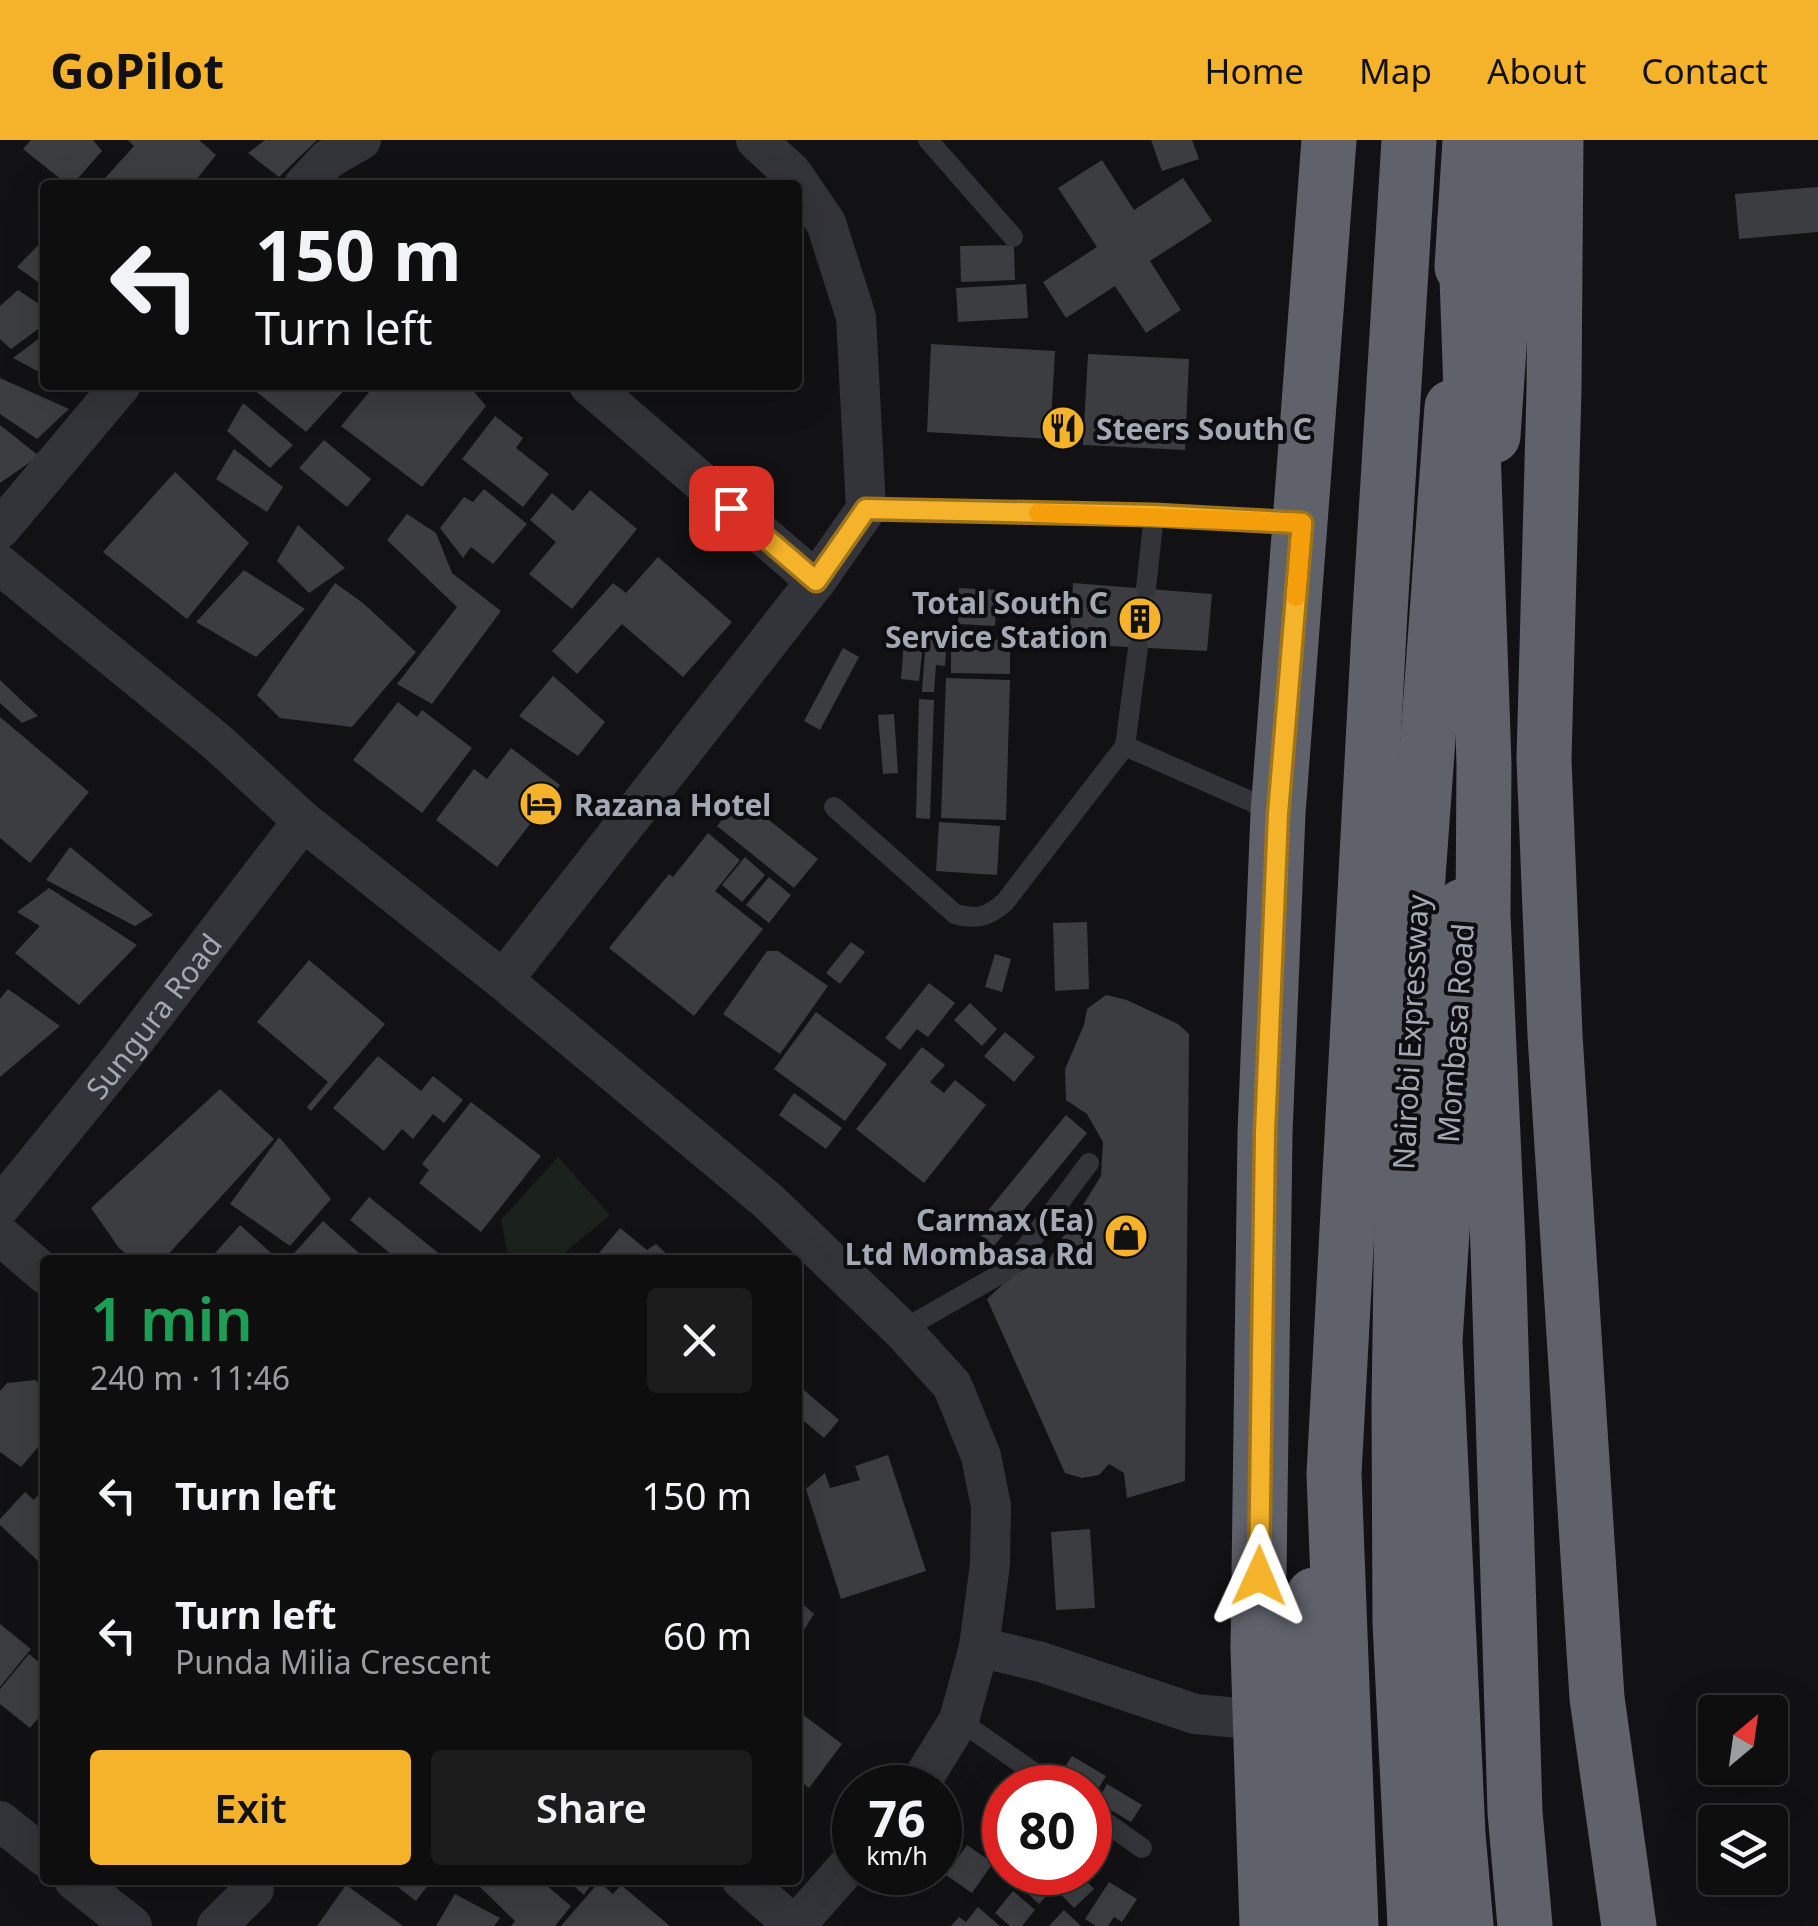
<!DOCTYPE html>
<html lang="en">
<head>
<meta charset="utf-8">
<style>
  :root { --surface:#0e0e0f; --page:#1c1c1d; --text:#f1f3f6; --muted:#9b9c9e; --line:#2e2e2f; --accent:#f4b32a }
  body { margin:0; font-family:"Noto Sans",sans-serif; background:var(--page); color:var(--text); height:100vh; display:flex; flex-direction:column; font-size:38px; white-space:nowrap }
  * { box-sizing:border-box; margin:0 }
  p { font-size:32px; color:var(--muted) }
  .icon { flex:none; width:55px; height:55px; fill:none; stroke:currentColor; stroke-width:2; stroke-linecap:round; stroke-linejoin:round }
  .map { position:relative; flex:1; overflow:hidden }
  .drawer { position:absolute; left:40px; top:1115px; width:762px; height:630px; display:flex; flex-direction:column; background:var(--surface); border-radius:10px; box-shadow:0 10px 40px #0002,0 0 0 2px var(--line) }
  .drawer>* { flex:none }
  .hud { position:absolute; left:40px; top:40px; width:762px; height:210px; border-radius:10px; box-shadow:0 10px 40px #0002,0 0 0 2px var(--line); background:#0e0e0f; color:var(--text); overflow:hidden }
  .needle { width:65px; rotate:29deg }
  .controls { position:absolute; left:1698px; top:1555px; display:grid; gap:20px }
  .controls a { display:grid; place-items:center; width:90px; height:90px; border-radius:10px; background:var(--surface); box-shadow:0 10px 40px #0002,0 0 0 2px var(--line); font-size:50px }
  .speed { position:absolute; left:832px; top:1625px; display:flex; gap:20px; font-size:50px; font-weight:700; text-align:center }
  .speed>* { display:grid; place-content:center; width:130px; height:130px; border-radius:50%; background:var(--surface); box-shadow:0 10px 40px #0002,0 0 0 2px var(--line); line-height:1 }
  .speed small { font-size:25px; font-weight:400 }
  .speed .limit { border:15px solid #d22; background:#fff; color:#111 }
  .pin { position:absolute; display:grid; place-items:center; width:85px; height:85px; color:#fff; margin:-42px; border-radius:20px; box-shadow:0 5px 15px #0006 }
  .me { position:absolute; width:110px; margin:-55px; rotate:1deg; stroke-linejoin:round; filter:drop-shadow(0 0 8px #0008) }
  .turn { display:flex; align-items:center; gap:35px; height:210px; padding:0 50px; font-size:45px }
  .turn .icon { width:130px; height:130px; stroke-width:2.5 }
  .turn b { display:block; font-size:70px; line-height:85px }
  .round { display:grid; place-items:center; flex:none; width:105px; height:105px; border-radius:10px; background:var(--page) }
  .summary { display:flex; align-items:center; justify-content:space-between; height:170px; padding:0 50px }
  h1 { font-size:60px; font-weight:600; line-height:75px; color:#1e9e55 }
  .cta { display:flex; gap:20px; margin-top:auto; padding:20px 50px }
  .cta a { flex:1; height:115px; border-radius:10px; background:var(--accent); color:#111; font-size:40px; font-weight:600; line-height:115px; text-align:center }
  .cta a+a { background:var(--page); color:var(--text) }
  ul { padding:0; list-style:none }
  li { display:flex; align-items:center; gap:30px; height:140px; padding:0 50px }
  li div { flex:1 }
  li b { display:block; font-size:38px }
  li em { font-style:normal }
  header { display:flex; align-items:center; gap:60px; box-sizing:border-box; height:140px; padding:0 50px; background:var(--accent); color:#111 }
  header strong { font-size:48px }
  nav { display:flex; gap:55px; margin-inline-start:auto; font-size:35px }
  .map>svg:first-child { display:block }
</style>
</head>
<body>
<header>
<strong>GoPilot</strong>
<nav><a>Home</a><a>Map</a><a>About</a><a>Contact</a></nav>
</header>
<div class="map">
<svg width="1818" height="1786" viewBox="0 0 1818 1786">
  <rect width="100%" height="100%" fill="#121214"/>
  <polygon fill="#1a221b" points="558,1017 610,1075 556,1120 509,1120 501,1080"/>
  <g fill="#3c3d41">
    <polygon points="31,0 93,0 102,11 72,45 68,45 23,9"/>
    <polygon points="128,0 199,0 216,15 192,45 99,45 134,6"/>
    <polygon points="265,0 317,0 279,37 248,13"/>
    <polygon points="1151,0 1192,0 1199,19 1162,31"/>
    <polygon points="1102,20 1134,70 1183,38 1212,81 1150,121 1181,170 1146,193 1115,146 1066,178 1043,142 1097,107 1058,48"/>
    <polygon points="1818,47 1818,92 1739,99 1735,54"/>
    <polygon points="45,98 45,147 17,127"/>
    <polygon points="1014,105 1015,140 961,142 960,106"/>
    <polygon points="1026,144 1028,178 958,182 956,148"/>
    <polygon points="18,150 45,168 45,184 11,209 0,199 0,166"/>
    <polygon points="45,194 45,235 13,218"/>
    <polygon points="931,204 1055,211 1050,299 927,292"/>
    <polygon points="1088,214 1189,219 1185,310 1083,305"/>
    <polygon points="0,238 69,269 37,299 0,274"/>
    <polygon points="248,245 349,245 306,292"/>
    <polygon points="375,245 468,245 486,266 422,347 341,286"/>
    <polygon points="243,263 293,305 270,328 227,291"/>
    <polygon points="495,276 523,298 516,308 549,334 523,367 462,319"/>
    <polygon points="0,285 39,316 0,343"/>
    <polygon points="324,300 371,339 347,367 299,328"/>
    <polygon points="234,309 283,347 267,372 216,339"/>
    <polygon points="175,332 249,403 187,479 103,412"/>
    <polygon points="484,349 527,384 493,424 471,407 463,418 440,388 464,357 473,362"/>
    <polygon points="590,350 637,389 572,469 529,434 556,402 530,380 552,353 573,371"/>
    <polygon points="407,374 436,393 452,433 501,471 432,564 397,544 457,467 387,400"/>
    <polygon points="298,385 345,428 309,453 277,421"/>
    <polygon points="658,417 732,482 683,537 622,484 577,534 552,511 613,443 626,453"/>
    <polygon points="244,430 305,469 256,517 196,482"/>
    <polygon points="335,443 363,463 416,512 352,587 280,578 257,555"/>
    <polygon points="1073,443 1212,454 1207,511 1069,504"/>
    <polygon points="959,448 997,450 995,486 958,484"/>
    <polygon points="926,497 947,499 945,526 936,525 934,552 922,552"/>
    <polygon points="951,499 1010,500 1010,534 951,533"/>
    <polygon points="904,502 923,504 919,541 901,539"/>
    <polygon points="843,508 859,517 820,590 804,581"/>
    <polygon points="553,536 605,582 578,616 519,576"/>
    <polygon points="946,538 1010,540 1006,680 941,678"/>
    <polygon points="0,540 38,576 22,583 0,563"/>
    <polygon points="919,559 934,560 930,679 916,678"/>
    <polygon points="398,562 417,577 422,570 472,608 422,673 353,620"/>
    <polygon points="894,574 898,633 883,634 878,575"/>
    <polygon points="0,577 89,652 30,723 0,698"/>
    <polygon points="511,608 560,645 497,727 436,680 474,629 487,639"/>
    <polygon points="740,657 818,719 794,748 717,686"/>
    <polygon points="939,682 1000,686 997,735 936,731"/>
    <polygon points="708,693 740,720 715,751 763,789 694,876 609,808 669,734 673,737"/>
    <polygon points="70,707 153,775 135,786 46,740"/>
    <polygon points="745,717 765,735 742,762 722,745"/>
    <polygon points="769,737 791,755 769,783 746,765"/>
    <polygon points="49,748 137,805 79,865 15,813 40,786 17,772"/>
    <polygon points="1087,782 1089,849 1055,851 1053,783"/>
    <polygon points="851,802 865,812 840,844 826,833"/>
    <polygon points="767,811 778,811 828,846 780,914 723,874"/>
    <polygon points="995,814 1011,819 1002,852 985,847"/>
    <polygon points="309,820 385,884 311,971 307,967 328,942 257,882"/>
    <polygon points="929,843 955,863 928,897 917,889 900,910 885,898"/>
    <polygon points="8,849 60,886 0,937 0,859"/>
    <polygon points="1106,855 1127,860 1178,884 1189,894 1185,1341 1127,1358 1124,1333 1109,1324 1099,1335 1082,1338 1065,1333 987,1159 1014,1134 1050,1118 1101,1036 1103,1002 1087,974 1066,960 1065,929 1084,885 1087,869"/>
    <polygon points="970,863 997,889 982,906 954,880"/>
    <polygon points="816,872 887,924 845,981 774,929"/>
    <polygon points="1005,892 1035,917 1014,942 984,916"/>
    <polygon points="922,907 945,925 930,942 944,953 955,940 986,965 924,1043 856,989"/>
    <polygon points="378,916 421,951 433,936 463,960 444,983 433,974 413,999 402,989 384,1011 333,968"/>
    <polygon points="220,949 274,999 163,1120 133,1120 119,1108 91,1068"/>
    <polygon points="794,953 842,988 826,1009 779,975"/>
    <polygon points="471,962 541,1016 481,1092 419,1043 429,1030 422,1024"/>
    <polygon points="1066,975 1087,993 994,1106 973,1089"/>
    <polygon points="279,997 331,1059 290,1106 230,1064"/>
    <polygon points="369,1057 447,1120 398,1120 350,1080"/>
    <polygon points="323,1081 367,1120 288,1120"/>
    <polygon points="240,1085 279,1120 209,1120"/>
    <polygon points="620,1088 647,1110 656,1104 673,1120 593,1120"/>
    <polygon points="35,1240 45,1249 45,1299 21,1327 0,1312 0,1251 7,1243"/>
    <polygon points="798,1245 839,1280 824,1298 798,1276"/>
    <polygon points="888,1315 926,1431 841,1459 806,1349 825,1333 830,1348 860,1340 855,1326"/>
    <polygon points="45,1347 45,1416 39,1422 0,1385 0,1379 25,1352 34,1360"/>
    <polygon points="1090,1389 1095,1468 1056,1470 1051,1392"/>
    <polygon points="798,1460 814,1474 798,1499"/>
    <polygon points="0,1484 31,1509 0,1547"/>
    <polygon points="29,1514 45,1527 45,1570 30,1588 0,1564 0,1549"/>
    <polygon points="798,1571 842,1604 809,1648 798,1639"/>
    <polygon points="1072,1616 1106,1636 1095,1654 1090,1648 1061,1633"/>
    <polygon points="1107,1644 1142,1665 1131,1682 1097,1662"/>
    <polygon points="967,1705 993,1723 972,1753 946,1735"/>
    <polygon points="1005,1732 1033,1732 1052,1750 1039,1764"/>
    <polygon points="1039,1732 1078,1732 1094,1749 1074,1768"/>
    <polygon points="389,1740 432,1740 416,1761"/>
    <polygon points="482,1740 540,1740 571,1766 555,1786 511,1786 515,1781 477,1744"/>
    <polygon points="567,1740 594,1740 584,1755"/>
    <polygon points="599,1742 613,1754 621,1745 670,1786 561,1786"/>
    <polygon points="1109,1742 1137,1759 1122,1782 1114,1777 1108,1786 1096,1786 1085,1779"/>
    <polygon points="346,1745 403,1786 317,1786"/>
    <polygon points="1013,1751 1035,1770 1022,1786 1010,1786 995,1773"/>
    <polygon points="455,1754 500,1778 494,1786 436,1786"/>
    <polygon points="978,1767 1000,1786 951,1786 959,1777 966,1782"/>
    <polygon points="1064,1770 1081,1786 1049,1786"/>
  </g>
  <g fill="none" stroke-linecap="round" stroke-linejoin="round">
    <g stroke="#333439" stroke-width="20">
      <polyline points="928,0 1013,97"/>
      <polyline points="866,369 1154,375 1299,383"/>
      <polyline points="1146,448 1154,375"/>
      <polyline points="1138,508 1125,606 1277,673"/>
      <path d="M834,667L955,774C977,780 988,777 1005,762L1125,606"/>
      <polyline points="902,1190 1002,1133 1015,1122 1089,1023"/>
      <polyline points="959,1580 1056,1648"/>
      <polyline points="1090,1671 1142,1708"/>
    </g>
    <g stroke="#333439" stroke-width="40">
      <polyline points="304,45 328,19 361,0"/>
      <polyline points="589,245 816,441"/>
      <polyline points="0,389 121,245"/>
      <polyline points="0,425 217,602 303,681 503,840 768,1061 902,1190 952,1245 981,1316 991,1366 990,1424 979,1507 959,1580 917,1648"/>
      <polyline points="503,840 816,441 866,369 856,177 826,83 792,33 756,0"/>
      <path id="s1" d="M0,1067L121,918L303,681"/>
      <polyline points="0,1095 45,1134"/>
      <polyline points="979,1507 1041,1522 1195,1574 1261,1580"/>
      <polyline points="0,1681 45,1717"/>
      <polyline points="74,1740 132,1786"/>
      <polyline points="742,1740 795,1786 855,1718"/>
      <polyline points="217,1786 254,1749"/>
    </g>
    <g stroke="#5f626a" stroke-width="55">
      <polyline points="1556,0 1554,250 1544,619 1555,895 1597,1558 1629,1786"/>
      <polyline points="1462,127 1470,0"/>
      <polyline points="1493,296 1513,0"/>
      <polyline points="1463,766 1435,1201 1458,1694 1466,1786"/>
      <polyline points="1267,1786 1258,1509 1265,993 1278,673 1329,0"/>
      <polyline points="1303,1786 1302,1530 1314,1455"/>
      <polyline points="1351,1786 1334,1334 1380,472 1409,0"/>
      <polyline points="1415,1786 1400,1483 1399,1264 1404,930 1452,267"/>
    </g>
    <polyline stroke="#5f626a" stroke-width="55" points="1465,80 1484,623 1483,775 1498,1107 1515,1672 1525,1786"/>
  </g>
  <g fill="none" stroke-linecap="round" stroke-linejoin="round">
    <defs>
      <polyline id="route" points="731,368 816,441 866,369 1154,375 1302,383 1278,674 1265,993 1259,1436"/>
    </defs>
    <use href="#route" stroke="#9f741b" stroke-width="25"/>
    <use href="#route" stroke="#f4b32a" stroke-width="18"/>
    <polyline stroke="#f59e0b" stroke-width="18" points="1038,373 1302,383 1296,457"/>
  </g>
  <defs>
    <symbol id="restaurant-disc" viewBox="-11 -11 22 22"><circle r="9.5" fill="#f4b32a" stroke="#0d0d0f"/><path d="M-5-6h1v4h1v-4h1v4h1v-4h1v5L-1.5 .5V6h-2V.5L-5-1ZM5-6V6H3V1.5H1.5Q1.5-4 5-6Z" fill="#111"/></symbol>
    <symbol id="building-disc" viewBox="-11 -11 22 22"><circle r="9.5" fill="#f4b32a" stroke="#0d0d0f"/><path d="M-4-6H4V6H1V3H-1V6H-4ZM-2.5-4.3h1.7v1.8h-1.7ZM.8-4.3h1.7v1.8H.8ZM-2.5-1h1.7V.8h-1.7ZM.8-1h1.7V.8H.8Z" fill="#111"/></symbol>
    <symbol id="hotel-disc" viewBox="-11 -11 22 22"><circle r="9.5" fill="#f4b32a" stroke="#0d0d0f"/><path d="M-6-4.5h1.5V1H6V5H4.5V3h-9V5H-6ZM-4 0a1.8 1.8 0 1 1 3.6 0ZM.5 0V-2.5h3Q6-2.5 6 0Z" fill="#111"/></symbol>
    <symbol id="shop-disc" viewBox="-11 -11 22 22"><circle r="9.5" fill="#f4b32a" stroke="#0d0d0f"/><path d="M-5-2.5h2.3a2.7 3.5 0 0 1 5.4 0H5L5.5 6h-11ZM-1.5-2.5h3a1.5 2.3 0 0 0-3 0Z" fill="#111"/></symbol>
  </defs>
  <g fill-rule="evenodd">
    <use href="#restaurant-disc" x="1038" y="263" width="50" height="50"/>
    <use href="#building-disc" x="1115" y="454" width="50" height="50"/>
    <use href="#hotel-disc" x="516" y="639" width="50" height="50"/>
    <use href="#shop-disc" x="1101" y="1071" width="50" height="50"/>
  </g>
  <g text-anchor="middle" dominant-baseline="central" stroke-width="8" stroke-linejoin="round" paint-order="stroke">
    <g font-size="30" font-weight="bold" fill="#a3a8b5" stroke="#0d0d0f" text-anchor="start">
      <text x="1096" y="288">Steers South C</text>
      <text x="1108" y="462" text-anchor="end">Total South C<tspan x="1108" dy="34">Service Station</tspan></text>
      <text x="574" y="664">Razana Hotel</text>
      <text x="1094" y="1079" text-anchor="end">Carmax (Ea)<tspan x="1094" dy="34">Ltd Mombasa Rd</tspan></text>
    </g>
    <g font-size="30" fill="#a3a8b5" stroke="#0d0d0f">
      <text stroke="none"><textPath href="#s1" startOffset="245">Sungura Road</textPath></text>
      <text transform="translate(1410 892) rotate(-87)">Nairobi Expressway</text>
      <text transform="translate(1455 893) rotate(-86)">Mombasa Road</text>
    </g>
  </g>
</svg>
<div class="controls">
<a><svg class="needle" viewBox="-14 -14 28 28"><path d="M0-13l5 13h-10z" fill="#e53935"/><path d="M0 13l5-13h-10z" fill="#9b9c9e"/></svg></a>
<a><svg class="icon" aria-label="layers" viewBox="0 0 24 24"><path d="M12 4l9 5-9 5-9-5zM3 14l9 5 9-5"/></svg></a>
</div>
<div class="speed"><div>76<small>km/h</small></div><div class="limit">80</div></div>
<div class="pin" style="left:731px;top:368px;background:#d93025"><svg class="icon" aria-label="arrive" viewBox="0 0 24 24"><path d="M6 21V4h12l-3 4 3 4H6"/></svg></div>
<svg class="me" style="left:1259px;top:1436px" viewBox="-20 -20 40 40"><path d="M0-17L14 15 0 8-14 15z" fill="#f4b32a" stroke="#fff" stroke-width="4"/></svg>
<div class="hud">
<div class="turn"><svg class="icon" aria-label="left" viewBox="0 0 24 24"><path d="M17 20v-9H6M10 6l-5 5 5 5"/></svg><div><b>150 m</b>Turn left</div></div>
</div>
<section class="drawer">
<div class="summary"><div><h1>1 min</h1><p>240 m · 11:46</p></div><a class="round"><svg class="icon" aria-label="close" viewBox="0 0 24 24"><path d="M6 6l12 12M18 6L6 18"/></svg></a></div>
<ul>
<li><svg class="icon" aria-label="left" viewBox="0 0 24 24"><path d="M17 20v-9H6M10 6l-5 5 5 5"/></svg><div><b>Turn left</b></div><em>150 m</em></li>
<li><svg class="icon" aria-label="left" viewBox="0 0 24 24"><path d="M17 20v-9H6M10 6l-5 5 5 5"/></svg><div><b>Turn left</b><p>Punda Milia Crescent</p></div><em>60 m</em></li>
</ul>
<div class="cta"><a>Exit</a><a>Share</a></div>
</section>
</div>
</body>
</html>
